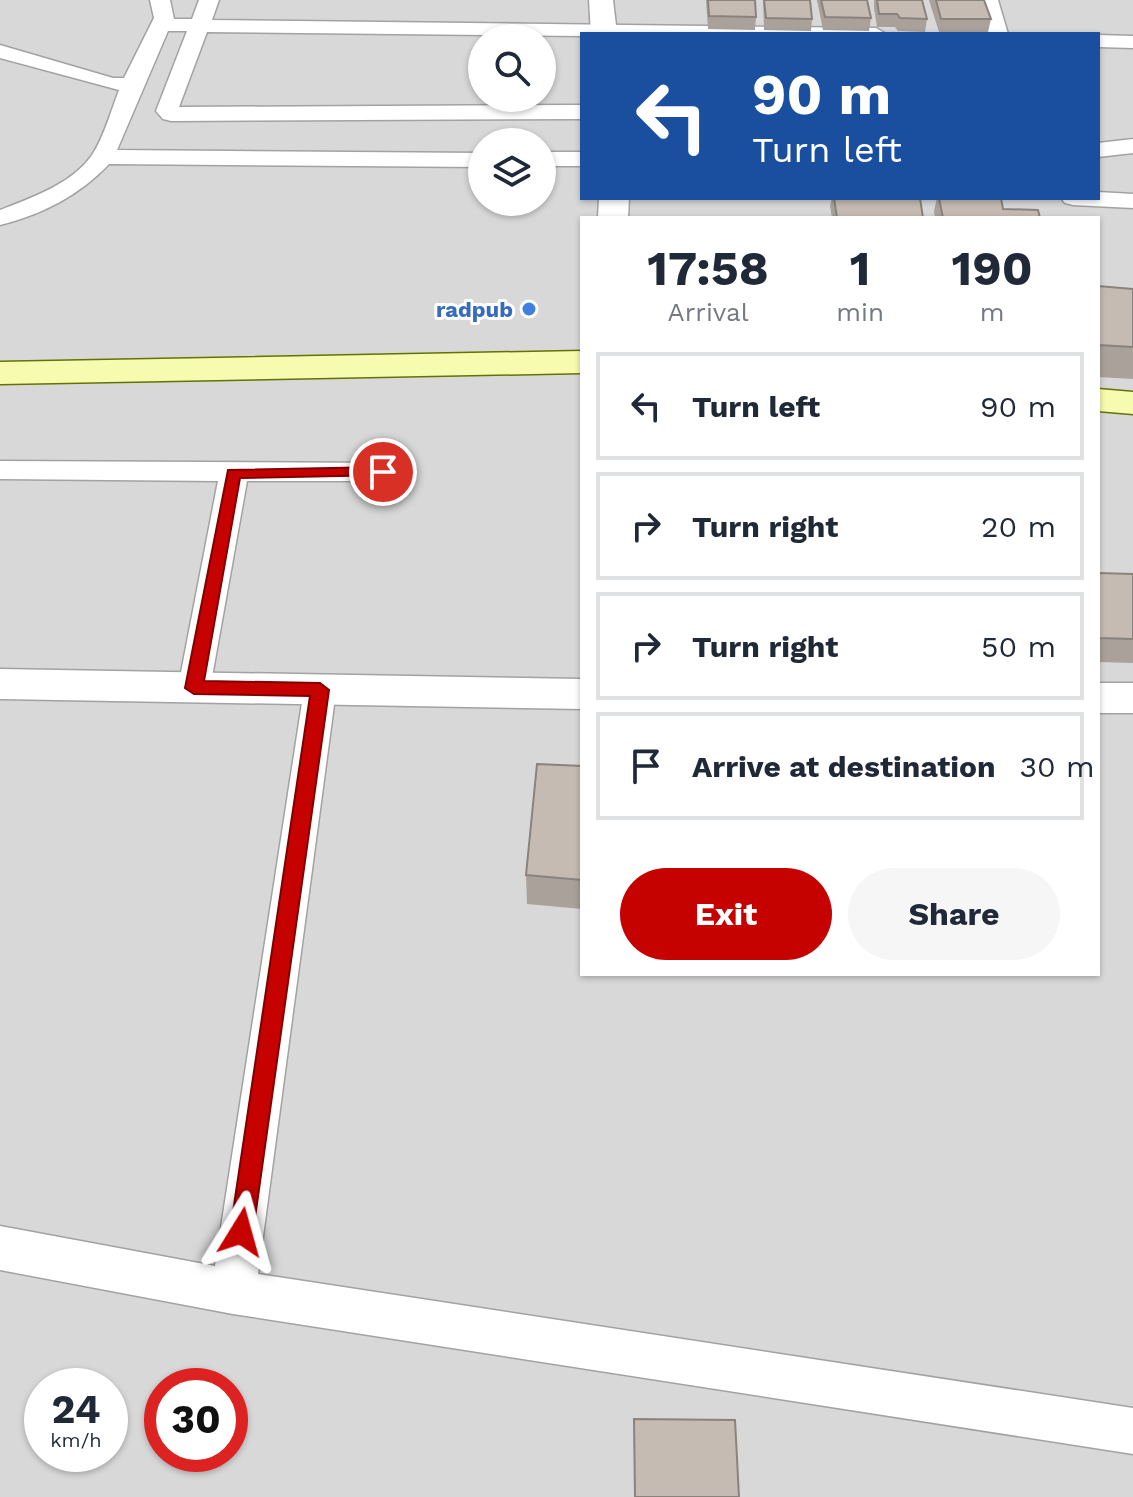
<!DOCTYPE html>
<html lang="en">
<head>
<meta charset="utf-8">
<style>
  :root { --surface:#fff; --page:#f6f6f7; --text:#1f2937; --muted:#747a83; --line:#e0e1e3; --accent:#c60200 }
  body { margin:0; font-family:"Work Sans",sans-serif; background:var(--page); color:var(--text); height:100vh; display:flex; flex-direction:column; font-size:30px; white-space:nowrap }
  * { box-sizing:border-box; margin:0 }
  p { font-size:26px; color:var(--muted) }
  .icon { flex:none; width:44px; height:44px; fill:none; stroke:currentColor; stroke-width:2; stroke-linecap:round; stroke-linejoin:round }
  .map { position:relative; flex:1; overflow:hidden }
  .side { position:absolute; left:580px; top:216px; width:520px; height:760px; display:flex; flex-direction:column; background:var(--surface); border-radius:0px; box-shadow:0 2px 6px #0004 }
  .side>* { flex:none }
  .guide { position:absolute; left:580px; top:32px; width:520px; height:168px; border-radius:0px; box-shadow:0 2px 6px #0004; background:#1a4fa0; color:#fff; overflow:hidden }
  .fabs { position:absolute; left:468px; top:24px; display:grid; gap:16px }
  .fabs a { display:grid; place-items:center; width:88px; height:88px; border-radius:50%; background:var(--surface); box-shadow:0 2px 6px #0004; font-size:40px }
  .speed { position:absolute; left:24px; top:1368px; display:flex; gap:16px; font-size:40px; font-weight:700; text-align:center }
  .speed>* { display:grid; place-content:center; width:104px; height:104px; border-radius:50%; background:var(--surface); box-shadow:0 2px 6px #0004; line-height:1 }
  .speed small { font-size:20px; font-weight:400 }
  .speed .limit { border:12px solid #d22; background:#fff; color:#111 }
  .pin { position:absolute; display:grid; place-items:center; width:68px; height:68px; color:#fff; margin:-34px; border:4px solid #fff; border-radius:50%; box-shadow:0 2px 8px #0007 }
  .me { position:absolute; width:88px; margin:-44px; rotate:8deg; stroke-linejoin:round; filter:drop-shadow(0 0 6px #0008) }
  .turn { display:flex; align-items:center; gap:28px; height:168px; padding:0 40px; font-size:36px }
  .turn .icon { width:104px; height:104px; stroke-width:2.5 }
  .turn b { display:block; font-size:56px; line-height:68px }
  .eta { display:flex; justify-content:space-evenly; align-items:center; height:136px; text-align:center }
  .eta b { font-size:48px; font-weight:700; line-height:56px }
  .action { display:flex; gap:16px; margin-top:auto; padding:16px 40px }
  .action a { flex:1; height:92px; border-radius:48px; background:var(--accent); color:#fff; font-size:32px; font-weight:700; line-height:92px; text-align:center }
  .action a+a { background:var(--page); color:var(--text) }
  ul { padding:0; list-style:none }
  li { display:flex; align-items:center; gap:24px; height:108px; margin:0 16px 12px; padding:0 24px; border:4px solid var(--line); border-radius:0px }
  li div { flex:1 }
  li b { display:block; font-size:30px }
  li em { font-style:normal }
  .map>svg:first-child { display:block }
</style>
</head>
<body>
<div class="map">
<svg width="1133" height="1497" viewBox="0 0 1133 1497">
  <rect width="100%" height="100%" fill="#ede9e0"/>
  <path fill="#d9d8d8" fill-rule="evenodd" d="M0,0H1133V1497H0ZM582,34H1098V198H582ZM482,38H542V98H482ZM482,142H542V202H482ZM582,218H1098V974H582ZM42,1386H110V1454H42ZM162,1386H230V1454H162Z"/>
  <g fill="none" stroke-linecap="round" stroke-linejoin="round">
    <defs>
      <g id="minor">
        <path d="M150,0H170L174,19H192L199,0H219L212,20L876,28L886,34H582V36L207,32L179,107L582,105V119L171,121L163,119L156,111L187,31H168L117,150L482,153V167L109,164C80,195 41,215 0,225V210C31,198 72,184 92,155C104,137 111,111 119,90L0,58V45L113,78H124L154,18Z"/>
        <polygon points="978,0 998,0 1008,34 988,34"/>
        <polygon points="1098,35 1133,36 1133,48 1098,47"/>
        <polygon points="1133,139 1133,153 1098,157 1098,143"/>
        <rect x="542" y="152" width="40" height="14"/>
        <polygon points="1098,192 1133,194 1133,208 1073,205 1065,203 1061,198 1098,198"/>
        <polygon points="0,461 383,463 393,465 397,472 393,479 383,481 247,481 210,688 206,697 194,700 182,697 178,688 218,481 0,479"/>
        <polygon points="320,678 332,681 336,690 258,1274 1133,1408 1133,1454 233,1314 0,1270 0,1226 215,1266 304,690 308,681"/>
      </g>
      <g id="tertiary">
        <polygon points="589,0 613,0 617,34 591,34"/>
        <polygon points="599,198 629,198 628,218 598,218"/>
        <polygon points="0,669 582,679 582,709 0,699"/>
        <rect x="1098" y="683" width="35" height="30"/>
      </g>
      <g id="secondary">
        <polygon points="582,351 582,373 0,384 0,362"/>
        <polygon points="1098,389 1133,392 1133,414 1098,411"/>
      </g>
    </defs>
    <use href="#minor" stroke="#a2a2a2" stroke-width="3"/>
    <use href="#tertiary" stroke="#a2a2a2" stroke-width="3"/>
    <use href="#secondary" stroke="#657202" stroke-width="3"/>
    <use href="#minor" fill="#fff" fill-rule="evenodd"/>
    <use href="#tertiary" fill="#fff" fill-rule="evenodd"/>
    <use href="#secondary" fill="#f6fbb0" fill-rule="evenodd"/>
  </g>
  <g fill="#a9a19a">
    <polygon points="706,0 755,0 756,17 755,30 708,29"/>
    <polygon points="763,0 810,0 812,19 811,31 764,30"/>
    <polygon points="817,0 867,0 871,18 869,31 823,30"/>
    <polygon points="874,0 922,0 927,19 925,32 898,31 895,27 877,27 874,8"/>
    <polygon points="929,0 984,0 991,19 988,32 939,32"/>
    <polygon points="832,198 920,198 923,218 832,218 830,206"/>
    <polygon points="937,198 1001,198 1003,209 1040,218 935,218 934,211"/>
    <polygon points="1098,286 1133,289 1133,379 1098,377"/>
    <polygon points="1098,573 1133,574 1133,663 1098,662"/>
    <polygon points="582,766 582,909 527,904 526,875"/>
    <polygon points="634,1419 739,1497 634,1497"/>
  </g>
  <g fill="#c5bbb3" stroke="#8a837d" stroke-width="2">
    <polygon points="708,0 755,0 756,17 709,16"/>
    <polygon points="764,0 810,0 812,19 766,18"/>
    <polygon points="821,0 867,0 871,18 825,17"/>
    <polygon points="877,0 922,0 927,19 900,18 897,14 879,14"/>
    <polygon points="936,0 984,0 991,19 941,19"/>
    <polygon points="834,198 920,198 923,218 837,218"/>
    <polygon points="939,198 1001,198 1003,209 1038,210 1040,218 943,218"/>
    <polygon points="1098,286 1133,289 1133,347 1098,345"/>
    <polygon points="1098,573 1133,574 1133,639 1098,638"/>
    <polygon points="537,764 582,766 582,880 526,875"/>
    <polygon points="634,1419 735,1420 739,1497 635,1497"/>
  </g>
  <polygon fill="#c60200" stroke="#810100" stroke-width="2" points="383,467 391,472 388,475 240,478 204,681 320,683 329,690 253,1232 250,1240 241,1243 233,1240 230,1232 310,696 194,694 185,688 228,470"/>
  <circle fill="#3f7fe0" stroke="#fff" stroke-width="3" cx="529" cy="309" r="8"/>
  <g text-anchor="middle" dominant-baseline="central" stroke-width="6" stroke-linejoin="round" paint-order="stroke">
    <g font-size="22" font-weight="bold" fill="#366cbe" stroke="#fff" text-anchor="end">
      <text x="513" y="309">radpub</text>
    </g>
  </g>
</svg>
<div class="fabs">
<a><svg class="icon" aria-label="search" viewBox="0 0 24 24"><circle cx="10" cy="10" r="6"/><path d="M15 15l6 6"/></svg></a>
<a><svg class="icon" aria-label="layers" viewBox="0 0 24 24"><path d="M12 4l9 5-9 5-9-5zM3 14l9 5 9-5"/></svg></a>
</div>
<div class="speed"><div>24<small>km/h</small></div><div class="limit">30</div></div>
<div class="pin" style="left:383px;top:472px;background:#d93025"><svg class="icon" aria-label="arrive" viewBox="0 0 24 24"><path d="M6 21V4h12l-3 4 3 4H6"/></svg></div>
<svg class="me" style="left:241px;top:1232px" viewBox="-20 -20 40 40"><path d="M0-17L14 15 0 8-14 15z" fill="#c60200" stroke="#fff" stroke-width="4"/></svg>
<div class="guide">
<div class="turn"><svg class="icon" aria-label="left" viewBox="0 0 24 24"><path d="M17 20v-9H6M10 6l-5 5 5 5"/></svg><div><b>90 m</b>Turn left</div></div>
</div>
<section class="side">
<div class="eta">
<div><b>17:58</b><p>Arrival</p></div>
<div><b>1</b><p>min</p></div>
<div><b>190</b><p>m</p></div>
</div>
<ul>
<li><svg class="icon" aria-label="left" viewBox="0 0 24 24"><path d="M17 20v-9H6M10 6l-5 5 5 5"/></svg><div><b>Turn left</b></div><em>90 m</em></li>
<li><svg class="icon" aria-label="right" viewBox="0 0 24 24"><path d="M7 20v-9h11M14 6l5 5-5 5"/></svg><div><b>Turn right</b></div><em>20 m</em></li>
<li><svg class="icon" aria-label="right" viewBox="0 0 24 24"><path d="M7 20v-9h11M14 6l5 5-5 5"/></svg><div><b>Turn right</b></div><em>50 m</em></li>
<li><svg class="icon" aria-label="arrive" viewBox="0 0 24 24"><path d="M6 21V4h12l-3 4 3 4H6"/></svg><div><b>Arrive at destination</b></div><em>30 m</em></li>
</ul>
<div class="action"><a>Exit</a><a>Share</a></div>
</section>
</div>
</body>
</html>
